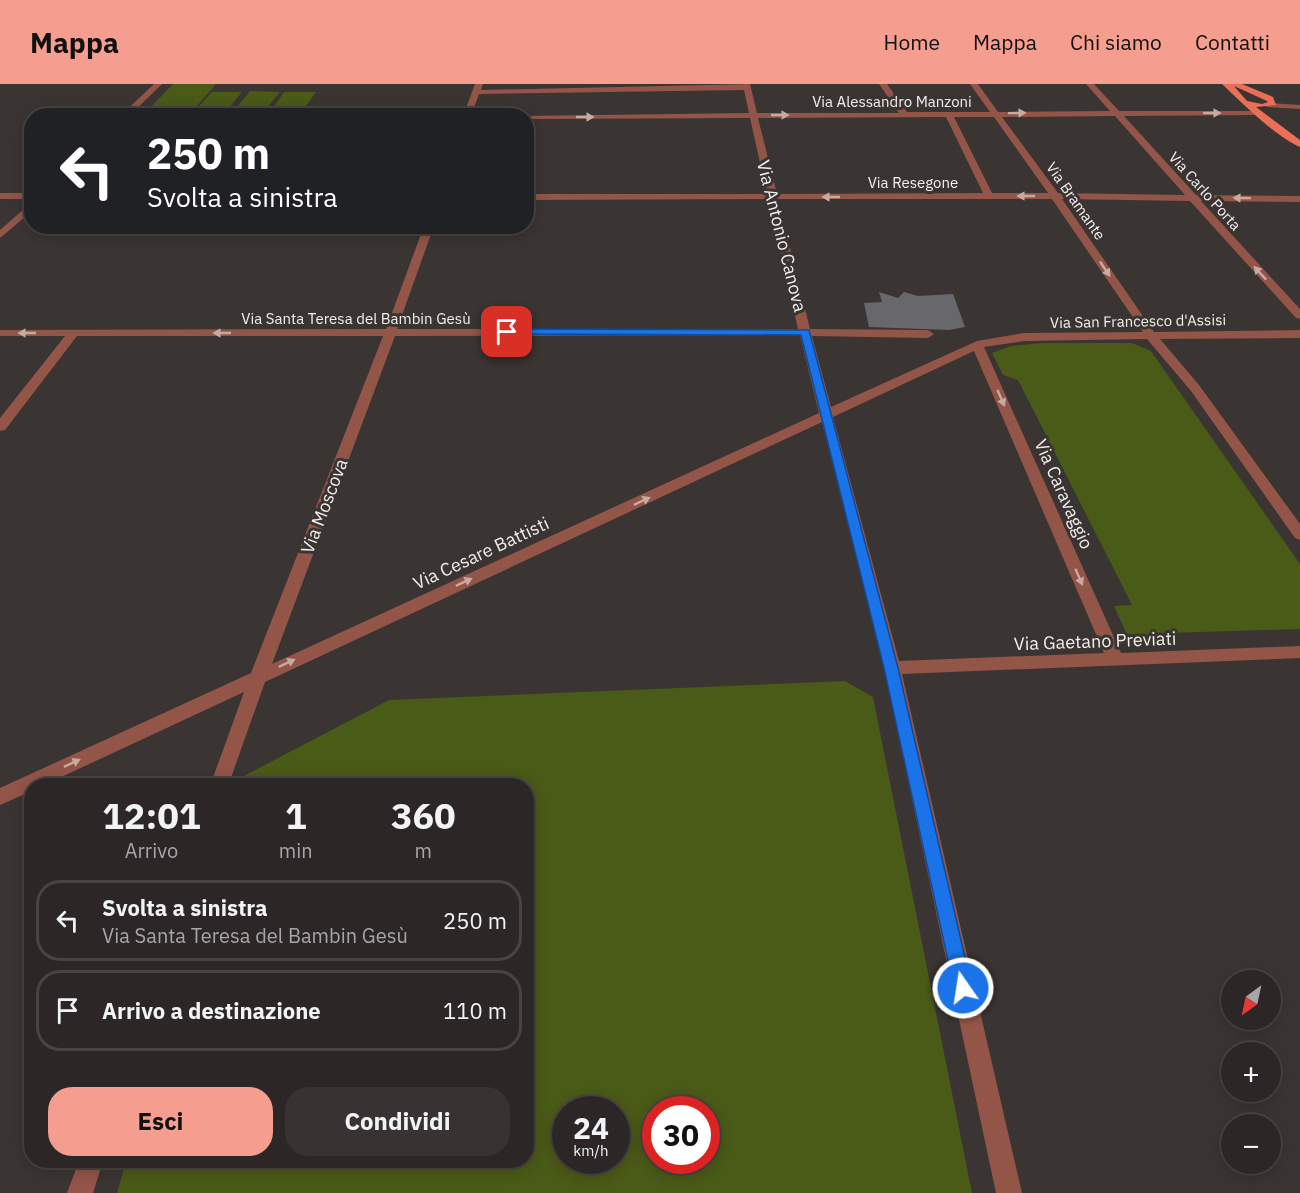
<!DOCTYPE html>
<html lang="it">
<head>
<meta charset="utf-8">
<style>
  :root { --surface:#2c2726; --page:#383332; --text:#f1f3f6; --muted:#a6a5a7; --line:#484443; --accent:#f59d8e }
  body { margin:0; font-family:"IBM Plex Sans",sans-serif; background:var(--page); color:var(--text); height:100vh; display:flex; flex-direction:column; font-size:22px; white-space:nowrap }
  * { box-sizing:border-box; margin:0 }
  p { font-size:20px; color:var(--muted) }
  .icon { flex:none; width:33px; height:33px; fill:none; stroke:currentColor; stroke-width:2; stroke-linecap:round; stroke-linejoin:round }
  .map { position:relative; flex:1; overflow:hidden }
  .sheet { position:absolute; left:24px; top:694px; width:510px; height:390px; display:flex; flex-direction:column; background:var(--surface); border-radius:24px; box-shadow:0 3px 15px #0003,0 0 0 2px var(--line) }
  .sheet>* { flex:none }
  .top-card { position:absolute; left:24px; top:24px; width:510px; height:126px; border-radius:24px; box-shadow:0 3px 15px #0003,0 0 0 2px var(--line); background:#202124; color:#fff; overflow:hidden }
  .needle { width:39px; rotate:213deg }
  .tools { position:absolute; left:1221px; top:886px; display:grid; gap:12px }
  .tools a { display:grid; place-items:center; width:60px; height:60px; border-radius:50%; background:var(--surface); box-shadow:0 3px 15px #0003,0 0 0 2px var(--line); font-size:30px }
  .speed { position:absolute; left:552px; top:1012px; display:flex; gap:12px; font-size:30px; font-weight:700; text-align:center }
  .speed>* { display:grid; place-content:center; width:78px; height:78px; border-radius:50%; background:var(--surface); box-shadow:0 3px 15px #0003,0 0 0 2px var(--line); line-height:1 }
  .speed small { font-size:15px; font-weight:400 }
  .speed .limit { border:9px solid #d22; background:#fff; color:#111 }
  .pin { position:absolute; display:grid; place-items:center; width:51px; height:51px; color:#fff; margin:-26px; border-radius:12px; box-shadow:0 3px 9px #0006 }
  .me { position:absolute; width:66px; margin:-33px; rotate:347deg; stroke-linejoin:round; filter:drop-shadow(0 0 4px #0008) }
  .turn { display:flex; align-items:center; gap:21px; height:126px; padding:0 24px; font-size:27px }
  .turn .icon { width:78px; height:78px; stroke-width:2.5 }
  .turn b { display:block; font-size:42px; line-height:51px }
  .eta { display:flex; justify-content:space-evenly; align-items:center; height:102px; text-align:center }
  .eta b { font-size:36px; font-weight:700; line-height:42px }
  .action { display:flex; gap:12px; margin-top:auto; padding:12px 24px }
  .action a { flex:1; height:69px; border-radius:24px; background:var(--accent); color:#111; font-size:24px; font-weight:700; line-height:69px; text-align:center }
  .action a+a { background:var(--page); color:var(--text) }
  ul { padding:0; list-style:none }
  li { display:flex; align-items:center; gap:18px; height:81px; margin:0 12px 9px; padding:0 12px; border:3px solid var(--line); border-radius:24px }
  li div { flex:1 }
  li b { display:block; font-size:22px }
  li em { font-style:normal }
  header { display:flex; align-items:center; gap:36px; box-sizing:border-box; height:84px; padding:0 30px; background:var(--accent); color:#111 }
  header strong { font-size:28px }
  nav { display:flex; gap:33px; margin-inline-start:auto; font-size:21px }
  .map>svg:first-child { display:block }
</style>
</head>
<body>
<header>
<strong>Mappa</strong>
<nav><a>Home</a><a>Mappa</a><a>Chi siamo</a><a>Contatti</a></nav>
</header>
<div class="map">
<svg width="1300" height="1109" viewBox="0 0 1300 1109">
  <rect width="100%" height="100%" fill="#3a3432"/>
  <g fill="#4a5a17" fill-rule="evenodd">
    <polygon points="173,0 216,0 191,29 145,29"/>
    <polygon points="250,7 280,8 261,31 231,31"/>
    <polygon points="212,8 242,8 223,31 191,31"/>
    <polygon points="284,8 316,8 300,31 269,30"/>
    <polygon points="1042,259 1132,259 1151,267 1300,480 1300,545 1168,549 1174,562 1151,562 1126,549 1114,522 1132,521 1018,296 1003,291 992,269 1011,262"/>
    <path d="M845,597L873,613L972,1109H117L126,1077H526V702H236L238,695L389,616ZM566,1026H616V1077H566ZM656,1026H706V1077H656Z"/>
  </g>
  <polygon fill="#68676c" points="879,208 898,214 904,208 918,212 953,210 965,243 949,246 869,243 864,219 882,218"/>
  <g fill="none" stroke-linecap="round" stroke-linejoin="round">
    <g fill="#925548" fill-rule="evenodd">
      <polygon points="154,0 162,0 129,32 120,32"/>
      <path d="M475,0H483L481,6L750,0L757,29H899L879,0H887L907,28H990L970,0H978L998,28L1110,27L1086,0H1094L1119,27H1258L1262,29L1258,31L1124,32L1196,111L1300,112V118L1201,117L1300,225V235L1296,234L1190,117L1062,115L1154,248L1300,246V254L1160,255L1199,301L1300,440V456L1295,454L1191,307L1147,255L1024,257L984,263L1121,569L1300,562V574L902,590L1022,1109H996L884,584L822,338L265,598L228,702H210L244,608L42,702H32V707L0,721V704L251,589L383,252H77L5,346L0,347V334L65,252H0V246L386,245L424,142H434L397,245H798L769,115L526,116V110H767L750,34L526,35V32H523L749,29L744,6L479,10L471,32H463ZM1115,32L1185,111L1058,109L1002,33ZM946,33L983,109L777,110L758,34ZM954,33H994L1048,109H992ZM778,115H1052L1143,248L1024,249L977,257L831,323L812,252L928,254L934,250L928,246L810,245ZM800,251L819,329L272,580L395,252ZM974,267L1104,569L899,577L833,333Z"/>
      <polygon points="1270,19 1300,21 1300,25 1267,23 1266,21"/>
      <rect x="0" y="109" width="32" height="6"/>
      <polygon points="32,118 32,127 0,154 0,146"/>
      <polygon points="79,1077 103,1077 93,1109 67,1109"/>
    </g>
    <path fill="#eb6e56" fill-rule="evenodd" d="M1222,0H1242L1273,13L1276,21L1256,23L1300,56V63C1276,53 1240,17 1222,0ZM1234,2L1267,17L1268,18L1262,20L1247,17Z"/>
  </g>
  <defs><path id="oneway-solid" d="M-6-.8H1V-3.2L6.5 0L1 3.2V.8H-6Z" transform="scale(1.5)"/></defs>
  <g fill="#c7aaa3">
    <use href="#oneway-solid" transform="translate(1017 29) rotate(-1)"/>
    <use href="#oneway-solid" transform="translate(1212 29)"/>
    <use href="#oneway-solid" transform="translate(780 31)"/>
    <use href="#oneway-solid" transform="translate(585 33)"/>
    <use href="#oneway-solid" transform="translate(1026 112) rotate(180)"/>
    <use href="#oneway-solid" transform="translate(831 113) rotate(180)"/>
    <use href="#oneway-solid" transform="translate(1242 114) rotate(-179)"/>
    <use href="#oneway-solid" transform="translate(1105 185) rotate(56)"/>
    <use href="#oneway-solid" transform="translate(1260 189) rotate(-133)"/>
    <use href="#oneway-solid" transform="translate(27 249) rotate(-180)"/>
    <use href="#oneway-solid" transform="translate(222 249) rotate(180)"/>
    <use href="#oneway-solid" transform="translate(1001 314) rotate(66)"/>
    <use href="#oneway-solid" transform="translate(642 417) rotate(-25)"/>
    <use href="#oneway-solid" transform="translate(1079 493) rotate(66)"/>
    <use href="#oneway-solid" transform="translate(464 498) rotate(-25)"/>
    <use href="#oneway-solid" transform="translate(287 579) rotate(-25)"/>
    <use href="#oneway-solid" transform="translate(72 679) rotate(-25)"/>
  </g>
  <polygon fill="#1a73e8" stroke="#114b97" stroke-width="1.5" points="507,245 809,246 898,584 972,904 970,910 963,912 957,910 954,904 884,584 801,251 503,250 502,248"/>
  <g text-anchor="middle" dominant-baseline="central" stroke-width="6" stroke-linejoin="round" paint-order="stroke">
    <g font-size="15" fill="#f3efee" stroke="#3a3432">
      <text x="892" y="17">Via Alessandro Manzoni</text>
      <text x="913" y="98">Via Resegone</text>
      <text transform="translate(1205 107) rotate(48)">Via Carlo Porta</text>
      <text transform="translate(1076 117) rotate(55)">Via Bramante</text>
      <text x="356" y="234">Via Santa Teresa del Bambin Gesù</text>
      <text transform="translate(1138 237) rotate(-1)">Via San Francesco d'Assisi</text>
    </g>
    <g font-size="18" fill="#f3efee" stroke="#3a3432">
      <text transform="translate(782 152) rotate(76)">Via Antonio Canova</text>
      <text transform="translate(1064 410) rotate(66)">Via Caravaggio</text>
      <text transform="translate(324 422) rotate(-69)">Via Moscova</text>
      <text transform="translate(481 469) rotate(-25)">Via Cesare Battisti</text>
      <text transform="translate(1095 557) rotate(-2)">Via Gaetano Previati</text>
    </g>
  </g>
</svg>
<div class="tools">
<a><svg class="needle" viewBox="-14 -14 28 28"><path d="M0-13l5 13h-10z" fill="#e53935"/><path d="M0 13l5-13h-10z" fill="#a6a5a7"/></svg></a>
<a>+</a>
<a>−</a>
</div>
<div class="speed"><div>24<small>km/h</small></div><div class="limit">30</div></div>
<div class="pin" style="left:507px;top:248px;background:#d93025"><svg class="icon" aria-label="arrive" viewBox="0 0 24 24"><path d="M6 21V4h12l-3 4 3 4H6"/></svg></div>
<svg class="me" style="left:963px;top:904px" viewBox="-20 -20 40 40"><circle r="17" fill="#1a73e8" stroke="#fff" stroke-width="3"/><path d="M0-11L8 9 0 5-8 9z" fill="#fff"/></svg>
<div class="top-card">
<div class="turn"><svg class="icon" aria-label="left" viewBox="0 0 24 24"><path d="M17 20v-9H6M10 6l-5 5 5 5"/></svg><div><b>250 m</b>Svolta a sinistra</div></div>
</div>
<section class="sheet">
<div class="eta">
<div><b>12:01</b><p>Arrivo</p></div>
<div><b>1</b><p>min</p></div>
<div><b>360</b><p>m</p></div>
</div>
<ul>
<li><svg class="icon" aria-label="left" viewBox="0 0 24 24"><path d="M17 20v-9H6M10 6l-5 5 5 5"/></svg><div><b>Svolta a sinistra</b><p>Via Santa Teresa del Bambin Gesù</p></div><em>250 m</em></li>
<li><svg class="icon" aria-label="arrive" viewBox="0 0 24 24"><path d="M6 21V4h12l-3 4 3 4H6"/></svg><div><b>Arrivo a destinazione</b></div><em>110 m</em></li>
</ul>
<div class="action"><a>Esci</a><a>Condividi</a></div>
</section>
</div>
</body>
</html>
